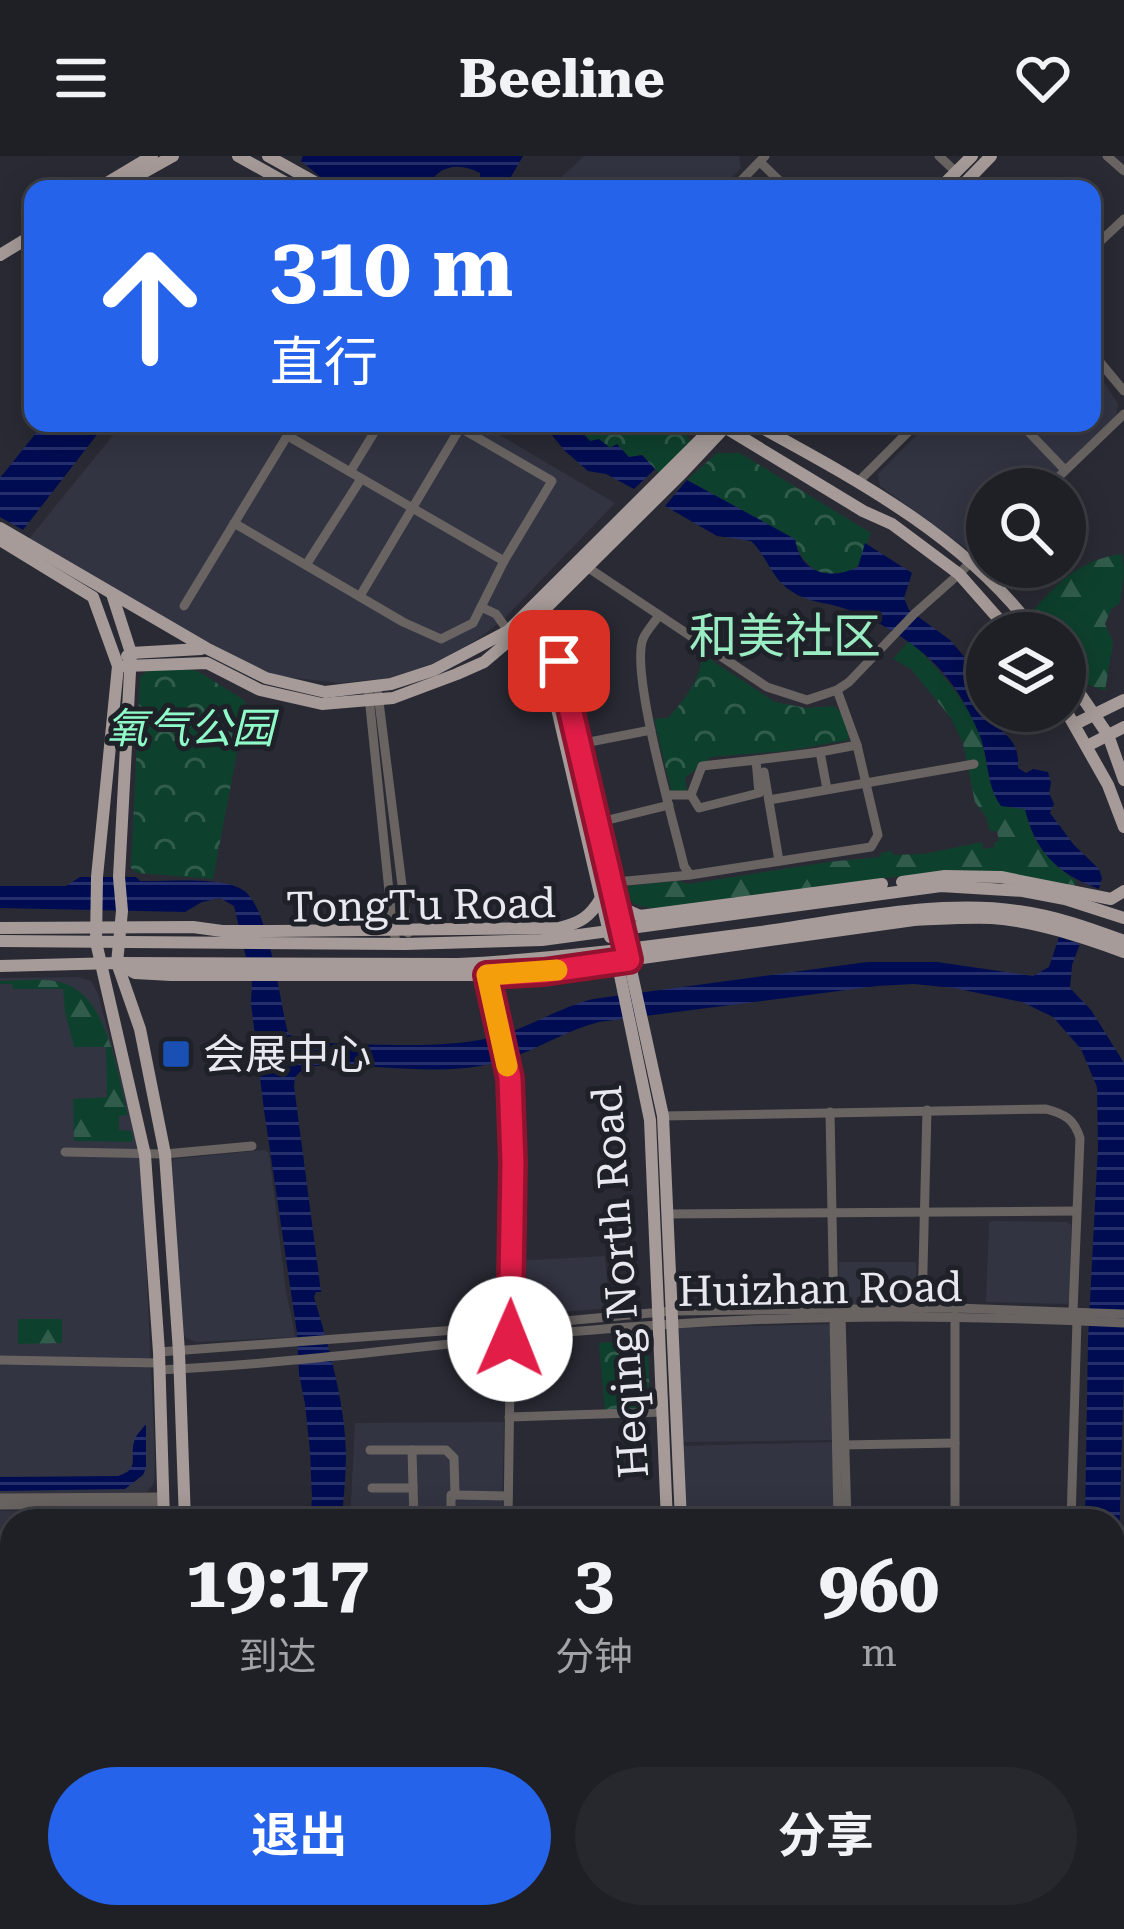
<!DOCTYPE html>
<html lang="zh">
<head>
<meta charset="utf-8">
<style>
  :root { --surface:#1f2026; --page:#27282e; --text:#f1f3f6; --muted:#a1a3a7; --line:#3c3e43; --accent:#2563eb }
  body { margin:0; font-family:"Roboto Serif","Noto Sans SC",serif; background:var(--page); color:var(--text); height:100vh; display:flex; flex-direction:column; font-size:45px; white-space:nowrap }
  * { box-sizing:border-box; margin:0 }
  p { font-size:39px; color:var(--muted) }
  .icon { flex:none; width:66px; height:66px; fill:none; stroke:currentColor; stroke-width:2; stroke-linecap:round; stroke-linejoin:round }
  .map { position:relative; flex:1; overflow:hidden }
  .drawer { position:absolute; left:0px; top:1353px; width:1125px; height:420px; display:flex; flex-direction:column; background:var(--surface); border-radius:36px 36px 0 0; box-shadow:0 6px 30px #0003,0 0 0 3px var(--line) }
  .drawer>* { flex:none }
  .top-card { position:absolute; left:24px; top:24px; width:1077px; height:252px; border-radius:24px; box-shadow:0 6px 30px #0003,0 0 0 3px var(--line); background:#2563eb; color:#fff; overflow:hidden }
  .fabs { position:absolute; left:966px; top:312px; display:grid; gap:24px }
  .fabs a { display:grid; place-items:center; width:120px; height:120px; border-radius:50%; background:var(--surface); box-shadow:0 6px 30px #0003,0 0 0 3px var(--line); font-size:60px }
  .pin { position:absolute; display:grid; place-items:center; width:102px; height:102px; color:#fff; margin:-51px; border-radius:24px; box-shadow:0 6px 18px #0006 }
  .me { position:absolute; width:132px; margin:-66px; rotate:1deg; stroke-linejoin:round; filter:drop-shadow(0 0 9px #0008) }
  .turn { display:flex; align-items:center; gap:42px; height:252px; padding:0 48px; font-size:54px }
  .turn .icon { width:156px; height:156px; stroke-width:2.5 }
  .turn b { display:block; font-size:84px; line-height:102px }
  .eta { display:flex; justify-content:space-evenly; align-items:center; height:204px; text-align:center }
  .eta b { font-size:72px; font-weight:700; line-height:84px }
  .button { display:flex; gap:24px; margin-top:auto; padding:24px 48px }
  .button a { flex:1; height:138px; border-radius:72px; background:var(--accent); color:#fff; font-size:48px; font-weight:700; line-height:138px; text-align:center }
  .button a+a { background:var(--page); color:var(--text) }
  header { display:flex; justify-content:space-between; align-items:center; height:156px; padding:0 48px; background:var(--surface); font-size:54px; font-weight:700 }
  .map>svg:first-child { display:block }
</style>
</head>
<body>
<header><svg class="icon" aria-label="menu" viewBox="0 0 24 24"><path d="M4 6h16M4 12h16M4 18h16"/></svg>Beeline<svg class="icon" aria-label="heart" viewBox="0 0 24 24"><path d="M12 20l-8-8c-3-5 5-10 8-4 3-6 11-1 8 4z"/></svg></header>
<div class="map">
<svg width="1124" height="1773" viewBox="0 0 1124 1773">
  <defs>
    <pattern id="forest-firs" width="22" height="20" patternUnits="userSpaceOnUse" patternTransform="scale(3)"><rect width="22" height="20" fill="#0e412d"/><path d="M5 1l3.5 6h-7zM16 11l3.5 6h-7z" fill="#315c4c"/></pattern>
    <pattern id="park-crowns" width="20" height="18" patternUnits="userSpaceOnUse" patternTransform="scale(3)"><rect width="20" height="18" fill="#0e412d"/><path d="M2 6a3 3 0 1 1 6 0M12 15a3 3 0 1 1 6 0" fill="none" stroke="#315c4c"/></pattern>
    <pattern id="water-rules" width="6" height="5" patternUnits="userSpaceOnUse" patternTransform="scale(3)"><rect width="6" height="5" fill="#000c52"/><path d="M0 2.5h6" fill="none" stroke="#252f6b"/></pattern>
  </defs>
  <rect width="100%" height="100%" fill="#292a33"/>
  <g fill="#323442">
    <polygon points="584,0 739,0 741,12 720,33 549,33"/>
    <polygon points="1092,201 1096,214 1118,248 1116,260 1039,333 987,333 987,382 977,391 967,393 880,330 878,318 929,267 1092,267"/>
    <polygon points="123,267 479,267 615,347 505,462 481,481 438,506 389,522 339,527 278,520 235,502 28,384"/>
    <polygon points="78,821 91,825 98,838 134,971 142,1011 155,1305 154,1327 147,1336 0,1338 0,822"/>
    <polygon points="264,994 269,997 286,1135 295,1178 294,1181 196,1186 186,1182 182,1174 173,1066 172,1006 174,1003"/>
    <polygon points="992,1065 1067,1066 1071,1069 1070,1144 1067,1148 986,1146 989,1067"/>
    <polygon points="605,1100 610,1152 516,1160 516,1105"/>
    <polygon points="839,1106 916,1106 917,1139 910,1148 848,1150 843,1148 839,1144"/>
    <polygon points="831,1168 832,1284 682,1286 677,1172"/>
    <polygon points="504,1266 502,1365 350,1365 355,1267"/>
    <polygon points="833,1286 835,1365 685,1365 683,1290"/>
    <polygon points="140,1353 148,1356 151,1365 12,1365 12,1511 0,1511 0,1355"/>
    <polygon points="0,1540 12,1540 12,1761 165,1761 165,1773 0,1773"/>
    <polygon points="961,1761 1091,1761 1092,1773 961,1773"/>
  </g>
  <g fill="url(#forest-firs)">
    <path d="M1122,398L1124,417L1120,447L1111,453L1105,468L1113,486L1105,535L1087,528L1065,499V477H1048L1032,456C1058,426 1081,403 1122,398Z"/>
    <path d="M910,484C939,515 970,545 982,586C988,609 987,631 1001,650L1025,653C1033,689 1048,705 1076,725L1075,730L901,720L659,752C639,752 629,748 619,731L678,725L688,728L828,706L880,701L881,697L892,695L893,699L924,698L982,686L983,693L995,691L994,687L999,685L997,675H990L986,661L975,646L963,587L951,562L911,513L893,503Z"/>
    <path d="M0,825C21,825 46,821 66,828C109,844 117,919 128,959L119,960V974L131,975L133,983L131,986L74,985L73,943L107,941L106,891H74L65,856L63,833H13L12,828H0Z"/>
    <polygon points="18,1163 62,1163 62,1187 18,1188"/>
  </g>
  <g fill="url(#park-crowns)">
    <polygon points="574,267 675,267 691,285 659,317 642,299 629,302 591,286"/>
    <path d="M717,297H740L871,377C865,388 864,405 855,412C829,432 800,409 795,383L687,324Z"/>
    <path d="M702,498L775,546L806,552L834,550L845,562L849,584L786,595L711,601L685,622L687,635L673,642L654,563L668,562C684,545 702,521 702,498Z"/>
    <polygon points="166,506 199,516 244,544 246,549 213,723 137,717 131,712 140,521 156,507"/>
    <polygon points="638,1184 648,1191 650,1253 605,1255 599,1187"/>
  </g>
  <g fill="url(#water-rules)">
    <path d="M303,0H523L504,33H472L480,27V17C457,5 437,10 426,33C412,33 398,34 384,33C365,32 354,22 335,33L301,5Z"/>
    <polygon points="44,267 106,267 23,374 0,361 0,322"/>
    <polygon points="542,267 574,267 590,285 599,283 610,292 617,288 629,301 642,299 655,313 634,333 606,318 588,315 565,295"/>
    <path d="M687,324L795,383C800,417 829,425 858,411L865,387L912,417L904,442L909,454L950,484L978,517L987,529V555H995L997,569C1012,586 1019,588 1018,612L1026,617L1033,613L1048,616L1051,627L1049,637L1054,648L1050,657L1074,689L1099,713L1102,722L1099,733C1058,718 1035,696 1025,653L1001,650C986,629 989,604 980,580C974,565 964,545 954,531C929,494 884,466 843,452C825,446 807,446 791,435C771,422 767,400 751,385L717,380L665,350Z"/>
    <path d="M80,721H136L140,725C167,726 221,720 243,734C269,750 280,847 288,877L299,885L312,887C366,887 437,894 489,882C526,874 557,852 593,843L867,806H937L1033,820L1049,811L1059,781L1080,788L1072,809L1070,832L1091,854L1124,907V1211L1116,1493L1123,1592L1119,1593L1124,1618V1773H1108L1107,1761H1113V1365H1085L1088,1184L1098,991L1097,931L1081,893L1053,861L1022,846L954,832L914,828L877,830L599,866C559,876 526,902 485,909C426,921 365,905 305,911L295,921L294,930L321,1136H316L314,1141C329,1192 345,1246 346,1299C346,1321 343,1343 342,1365H310L312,1342L310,1295L305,1248L299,1218L297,1177L264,954L251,847L252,827L234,750L220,742L202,746L185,756L0,752V730H66Z"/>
    <path d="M146,1268V1312L143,1319L125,1333L0,1335V1321L118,1320C142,1313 128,1300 135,1283C137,1278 143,1272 146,1268Z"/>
  </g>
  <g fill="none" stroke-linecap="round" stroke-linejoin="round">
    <g stroke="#696462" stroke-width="9">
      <polyline points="939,0 956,16"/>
      <polyline points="1107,0 1124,15"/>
      <polyline points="760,6 788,33"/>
      <polyline points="733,33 765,0"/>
      <polyline points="1092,93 1124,63"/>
      <polyline points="1092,185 1099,205 1124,235"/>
      <polyline points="1020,267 1065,314"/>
      <polyline points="288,280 504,405"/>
      <polyline points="350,316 380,267"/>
      <polyline points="859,325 917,267"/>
      <polyline points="1046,333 1124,258"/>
      <polyline points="234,367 403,466 441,483 473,467 504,405 552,325 452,267"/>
      <polyline points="306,409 361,323"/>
      <polyline points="587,411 767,531 807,544 837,534 849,526 914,458 959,418 987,389"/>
      <polyline points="360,440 460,272"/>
      <polyline points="184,450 295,267"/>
      <polyline points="481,451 496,458 508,475"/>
      <path d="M659,459C655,466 646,475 643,483C630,517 674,667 684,710L690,719L871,691L878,679L857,589L837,534"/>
      <polyline points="368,531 393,774 397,788"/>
      <polyline points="378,538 408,777"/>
      <polyline points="574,589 651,574"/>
      <polyline points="820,596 857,589"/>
      <polyline points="756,604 820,596 827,633"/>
      <polyline points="764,616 779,705"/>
      <polyline points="667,639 691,639 699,652 759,637 756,604 702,610 691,639"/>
      <polyline points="769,644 974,608"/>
      <polyline points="596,667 669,649"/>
      <polyline points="606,727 690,719"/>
      <polyline points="486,815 510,922 513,1007 508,1365"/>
      <polyline points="830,956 838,1365"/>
      <path d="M663,960L1046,953C1065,958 1074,963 1080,982L1073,1155"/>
      <polyline points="65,996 165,998 252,990"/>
      <polyline points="667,1058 1075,1055"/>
      <polyline points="922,1153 927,954"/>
      <polyline points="841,1161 847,1365"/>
      <polyline points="159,1196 511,1170 672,1155 956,1152 1124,1158"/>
      <polyline points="0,1204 159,1207"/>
      <path d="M159,1214C327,1206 492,1179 659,1169C813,1158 970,1159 1124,1167"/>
      <polyline points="509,1261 663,1256"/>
      <polyline points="842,1289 955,1287"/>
      <polyline points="370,1294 412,1294"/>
      <polyline points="372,1332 413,1332"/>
      <polyline points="455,1339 508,1340"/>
      <polyline points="0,1342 163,1341"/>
      <polyline points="0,1349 163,1348"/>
      <polyline points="414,1365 412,1294 446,1294 454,1302 455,1339 451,1339 451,1365"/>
      <polyline points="955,1365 955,1160"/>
      <polyline points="1030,1365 1071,1364"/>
      <polyline points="1071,1365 1077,1164"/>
      <polyline points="0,1618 12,1618"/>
      <polyline points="0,1695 12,1695"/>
      <polyline points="289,1761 289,1773"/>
      <polyline points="405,1761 405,1773"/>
      <polyline points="844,1761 844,1773"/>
      <polyline points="58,1773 59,1761"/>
      <polyline points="504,1773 504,1761"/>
    </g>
    <g stroke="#a69b98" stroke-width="12">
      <polyline points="238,0 297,33"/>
      <polyline points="268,0 327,33"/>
      <polyline points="97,33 152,0"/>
      <polyline points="114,33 173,0"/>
      <polyline points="939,33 972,0"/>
      <polyline points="959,33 991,0"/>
      <polyline points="0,99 33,79"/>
      <path d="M753,267C855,323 966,381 1036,477"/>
      <polyline points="723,270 863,355 892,368 959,418 1011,477"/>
      <polyline points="0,372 206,492 266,522 325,536 391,528 434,514 508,475 717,267"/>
      <polyline points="0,384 93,441 118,510 97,721 96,786 145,999 159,1196 164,1365"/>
      <polyline points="112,438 131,497 119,721 122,755 117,807 140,873 165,998 179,1196 185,1365"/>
      <polyline points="546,452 623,781"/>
      <polyline points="536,462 610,781"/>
      <polyline points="127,500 131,497 201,493"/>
      <polyline points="125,510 207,507 260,534 322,548 393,542 457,518 484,506 536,462 683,316 729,267"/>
      <polyline points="1065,516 1108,579 1124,624"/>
      <polyline points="1065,553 1108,629 1124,671"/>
      <polyline points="1075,568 1124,544"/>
      <polyline points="1087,590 1124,571"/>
      <polyline points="902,726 945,720 1001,721 1111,743 1124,735"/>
      <polyline points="615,745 622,752 640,760 882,728"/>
      <path d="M0,772L193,771L222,775H273L559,772C580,767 590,761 601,742"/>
      <polyline points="0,785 405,788 542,784 941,730 1023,735 1065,743 1124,762"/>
      <polyline points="616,800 650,964 667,1365"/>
      <polyline points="628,800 663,960 681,1365"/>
      <path d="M0,810L117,807L458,808C560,803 660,789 761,776C842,765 937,743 1018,755C1055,760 1089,772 1124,785"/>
      <path d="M124,811L135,817L171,819H500L543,816L914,764C940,763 966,761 992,762C1035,765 1083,781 1124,796"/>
      <polyline points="1113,1498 1124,1498"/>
      <polyline points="1113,1508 1124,1508"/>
      <polyline points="0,1518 12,1518"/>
      <polyline points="0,1532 12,1532"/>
      <polyline points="176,1761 177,1773"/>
      <polyline points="196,1761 196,1773"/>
      <polyline points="687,1761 687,1773"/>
      <polyline points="698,1761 698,1773"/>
    </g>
  </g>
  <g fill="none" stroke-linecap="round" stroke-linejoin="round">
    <defs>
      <polyline id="route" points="510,1183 513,1007 510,922 487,819 544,816 629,804 559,505"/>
    </defs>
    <use href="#route" stroke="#92132f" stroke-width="30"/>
    <use href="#route" stroke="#e11d48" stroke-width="21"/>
    <polyline stroke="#f59e0b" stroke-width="21" points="507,910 487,819 557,814"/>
  </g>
  <rect fill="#1a4fb4" stroke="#1f2129" stroke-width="4.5" x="161" y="883" width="30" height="30" rx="6"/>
  <g text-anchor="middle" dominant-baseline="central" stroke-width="10" stroke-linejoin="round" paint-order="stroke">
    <g font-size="42" font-style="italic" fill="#8ffbc8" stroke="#1f2129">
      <text x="190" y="572">氧气公园</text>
    </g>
    <g font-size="42" fill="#e8e9ef" stroke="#1f2129">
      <text transform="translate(421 749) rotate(-1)">TongTu Road</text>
      <text transform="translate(620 1126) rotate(-94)">Heqing North Road</text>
      <text transform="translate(820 1133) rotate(-1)">Huizhan Road</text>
    </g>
    <g font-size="42" fill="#e8e9ef" stroke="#1f2129" text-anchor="start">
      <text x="203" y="898">会展中心</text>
    </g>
    <g font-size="48" fill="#9aecc2" stroke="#1f2129">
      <text x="785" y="481">和美社区</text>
    </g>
  </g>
</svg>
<div class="fabs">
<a><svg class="icon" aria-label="search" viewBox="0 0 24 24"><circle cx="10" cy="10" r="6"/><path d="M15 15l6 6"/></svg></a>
<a><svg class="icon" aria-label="layers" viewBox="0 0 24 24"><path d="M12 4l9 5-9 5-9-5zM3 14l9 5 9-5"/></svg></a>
</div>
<div class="pin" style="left:559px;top:505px;background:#d93025"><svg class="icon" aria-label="arrive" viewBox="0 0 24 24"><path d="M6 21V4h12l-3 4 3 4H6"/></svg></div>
<svg class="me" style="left:510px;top:1183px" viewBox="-20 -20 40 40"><circle r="19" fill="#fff"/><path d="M0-13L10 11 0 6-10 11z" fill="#e11d48"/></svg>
<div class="top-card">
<div class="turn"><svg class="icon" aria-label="ahead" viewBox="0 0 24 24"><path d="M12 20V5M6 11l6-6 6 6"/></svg><div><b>310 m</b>直行</div></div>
</div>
<section class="drawer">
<div class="eta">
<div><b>19:17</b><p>到达</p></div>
<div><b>3</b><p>分钟</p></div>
<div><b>960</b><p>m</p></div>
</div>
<div class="button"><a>退出</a><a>分享</a></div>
</section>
</div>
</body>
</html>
